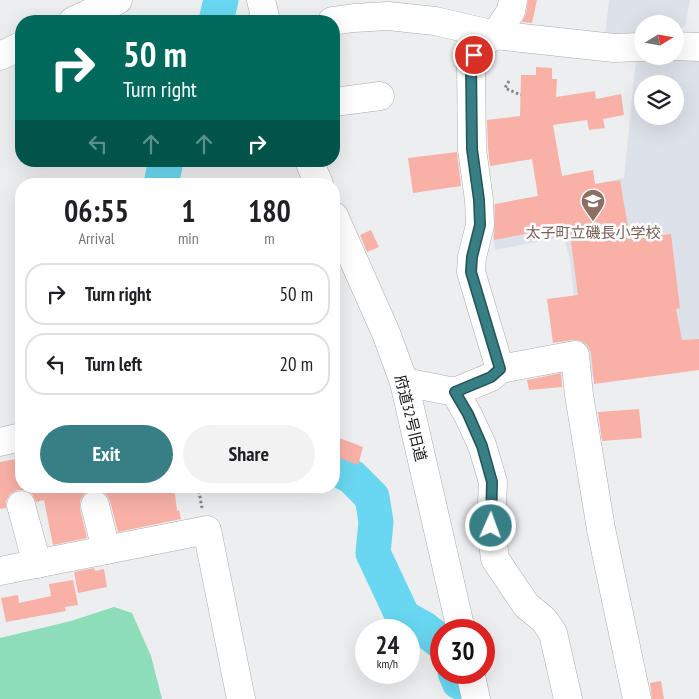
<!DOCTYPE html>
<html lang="en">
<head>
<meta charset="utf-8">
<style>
  :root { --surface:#fff; --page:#f2f2f2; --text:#202124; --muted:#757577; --line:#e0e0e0; --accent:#377f85 }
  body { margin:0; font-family:"PT Sans Narrow","Noto Sans JP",sans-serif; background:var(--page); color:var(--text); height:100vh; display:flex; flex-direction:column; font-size:19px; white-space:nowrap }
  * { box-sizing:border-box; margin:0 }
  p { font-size:16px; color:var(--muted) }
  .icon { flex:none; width:28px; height:28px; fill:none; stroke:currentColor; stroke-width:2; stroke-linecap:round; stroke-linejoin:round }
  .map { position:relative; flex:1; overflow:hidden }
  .drawer { position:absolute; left:15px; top:178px; width:325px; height:315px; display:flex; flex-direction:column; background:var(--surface); border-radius:20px; box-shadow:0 5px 20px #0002 }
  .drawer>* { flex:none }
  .banner { position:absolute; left:15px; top:15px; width:325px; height:152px; border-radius:20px; box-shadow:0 5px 20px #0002; background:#00695c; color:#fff; overflow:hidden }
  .needle { width:32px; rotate:79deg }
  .tools { position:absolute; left:634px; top:15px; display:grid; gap:10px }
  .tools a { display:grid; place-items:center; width:50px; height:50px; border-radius:50%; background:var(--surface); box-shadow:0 5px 20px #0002; font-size:25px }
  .speed { position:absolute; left:355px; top:619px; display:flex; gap:10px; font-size:25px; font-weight:700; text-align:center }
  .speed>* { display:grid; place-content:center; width:65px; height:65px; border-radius:50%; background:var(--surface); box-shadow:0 5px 20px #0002; line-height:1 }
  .speed small { font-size:12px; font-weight:400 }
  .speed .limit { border:8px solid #d22; background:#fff; color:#111 }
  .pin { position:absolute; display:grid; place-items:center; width:42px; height:42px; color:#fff; margin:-21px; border:2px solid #fff; border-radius:50%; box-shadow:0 1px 5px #0007 }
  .me { position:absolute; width:55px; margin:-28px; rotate:2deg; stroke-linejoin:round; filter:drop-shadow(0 0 4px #0008) }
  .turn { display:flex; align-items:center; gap:18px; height:105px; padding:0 25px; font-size:22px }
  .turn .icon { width:65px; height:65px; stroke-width:2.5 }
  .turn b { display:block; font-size:35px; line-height:42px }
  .lanes { display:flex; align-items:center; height:48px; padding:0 25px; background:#0003; justify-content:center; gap:25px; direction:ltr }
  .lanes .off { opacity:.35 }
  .eta { display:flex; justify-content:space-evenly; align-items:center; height:85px; text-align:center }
  .eta b { font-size:30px; font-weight:700; line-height:35px }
  .action { display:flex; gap:10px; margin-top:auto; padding:10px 25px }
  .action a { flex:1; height:58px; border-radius:30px; background:var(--accent); color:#fff; font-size:20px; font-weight:700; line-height:58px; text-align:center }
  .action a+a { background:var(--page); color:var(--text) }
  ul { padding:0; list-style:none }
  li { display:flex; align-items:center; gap:15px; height:62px; margin:0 10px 8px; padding:0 15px; border:2px solid var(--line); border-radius:20px }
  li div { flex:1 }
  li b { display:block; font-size:19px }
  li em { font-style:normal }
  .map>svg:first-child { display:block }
</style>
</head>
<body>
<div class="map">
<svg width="699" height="699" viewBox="0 0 699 699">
  <rect width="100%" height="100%" fill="#edeef0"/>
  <g fill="#dde2ea" fill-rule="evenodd">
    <polygon points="609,0 690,0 685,27 682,27 679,39 675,39 675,24 654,24 645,21 642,24 638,39 605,34"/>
    <path d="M639,52L642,56L699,54V370L641,377V378L631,379L630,371L580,378L579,349L570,260L564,237L495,250L487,206L624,178L635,68ZM642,84H675V116H642Z"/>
  </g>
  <polygon fill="#8dddb9" points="114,607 132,613 151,656 162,699 0,699 0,638 71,621"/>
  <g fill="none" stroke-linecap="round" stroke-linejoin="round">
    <g stroke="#69d7f1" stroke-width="35">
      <polyline points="216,21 221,0"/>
      <polyline points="161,184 166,161"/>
      <polyline points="334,467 352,477 372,497 376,522 373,553 403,617 423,628 441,642"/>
      <polyline points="455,672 459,682"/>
    </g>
  </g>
  <g fill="#f9b1a7">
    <polygon points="528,0 537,0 532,23 522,22 526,14"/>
    <polygon points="536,67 552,68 552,79 557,79 556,97 595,91 596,99 621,94 624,115 603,119 605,128 589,130 587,120 553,125 562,176 593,170 595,184 620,180 630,239 671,234 680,308 676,309 682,340 699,339 699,370 594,384 591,353 587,345 581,341 573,340 553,343 547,299 578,295 570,235 564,236 561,227 494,240 495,204 538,196 532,159 490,166 488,148 487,120 520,116 521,75 536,75"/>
    <polygon points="457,152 461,186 413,193 408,158"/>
    <polygon points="371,230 379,247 367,252 360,235"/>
    <polygon points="561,373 562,387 529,390 527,380"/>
    <polygon points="639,409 642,438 602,441 598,412"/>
    <polygon points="334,436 363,447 358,465 334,456"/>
    <polygon points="21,458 21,486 174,486 177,511 179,510 181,519 118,532 110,501 107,495 100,490 92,490 84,494 80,501 80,509 87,538 53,545 44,500 36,502 32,494 25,490 17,490 10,494 6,501 6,508 0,509 0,462"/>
    <polygon points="94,568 95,571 104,569 107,587 78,593 74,572"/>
    <polygon points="73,580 78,605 65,607 66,611 6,622 1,598 18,595 19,603 51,596 49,584"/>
    <polygon points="661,681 664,699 652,699 650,683"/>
  </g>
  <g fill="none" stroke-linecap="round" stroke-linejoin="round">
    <defs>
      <g id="minor">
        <polyline points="261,0 266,21"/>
        <polyline points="513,0 511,11 495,35 478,46 473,55 471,65 472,149 479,200 480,225 472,257 471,272 500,369 575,355 579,395 601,529 637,699"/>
        <polyline points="73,21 118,0"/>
        <polyline points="332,21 354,18 388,16 435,21 495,35 522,38 614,48 642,47"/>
        <polyline points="675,46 699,47"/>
        <polyline points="0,56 21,46"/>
        <polyline points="334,102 380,96"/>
        <polyline points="309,161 319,184"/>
        <polyline points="334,216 386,333 404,382 461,630"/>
        <polyline points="404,382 455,392 468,415 482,445 493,482 491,526 495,559 526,605 544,620 553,633 568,699"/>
        <polyline points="455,392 491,377 500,369"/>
        <polyline points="0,442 21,437"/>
        <polyline points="21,505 37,564"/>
        <polyline points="95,505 106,550"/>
        <polyline points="0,571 207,530 241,699"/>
        <polyline points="470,672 476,699"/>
      </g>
    </defs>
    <use href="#minor" stroke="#aaabac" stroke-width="29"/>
    <g stroke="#868789" stroke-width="3" stroke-dasharray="2.5 2.5" stroke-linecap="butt">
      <polyline points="509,81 505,88 521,95"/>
      <polyline points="198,486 202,508"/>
    </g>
    <use href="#minor" stroke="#fff" stroke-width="28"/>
  </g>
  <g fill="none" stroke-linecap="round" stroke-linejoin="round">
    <defs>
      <polyline id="route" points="474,55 471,65 472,149 479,200 480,225 472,257 471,272 500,369 491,377 455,392 468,414 482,446 492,482 491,526"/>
    </defs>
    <use href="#route" stroke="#245356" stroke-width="12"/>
    <use href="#route" stroke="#377f85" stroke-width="9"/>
  </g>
  <defs>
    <symbol id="school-pin" viewBox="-11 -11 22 30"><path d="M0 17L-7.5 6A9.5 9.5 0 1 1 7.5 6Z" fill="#8d6e63" stroke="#fff"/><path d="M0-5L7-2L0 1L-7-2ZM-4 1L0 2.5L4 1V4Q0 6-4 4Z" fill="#fff"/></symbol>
  </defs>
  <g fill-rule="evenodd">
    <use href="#school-pin" x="579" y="187" width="28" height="38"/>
  </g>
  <g text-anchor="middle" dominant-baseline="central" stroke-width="5" stroke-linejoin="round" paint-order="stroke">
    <g font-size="15" fill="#785e54" stroke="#fff">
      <text x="593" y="232">太子町立磯長小学校</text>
    </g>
    <g font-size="15" fill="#161717" stroke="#fff">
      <text transform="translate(411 418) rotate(76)">府道32号旧道</text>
    </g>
  </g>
</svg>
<div class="tools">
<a><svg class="needle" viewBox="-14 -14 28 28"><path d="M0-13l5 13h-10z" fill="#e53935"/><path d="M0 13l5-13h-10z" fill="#757577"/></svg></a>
<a><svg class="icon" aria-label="layers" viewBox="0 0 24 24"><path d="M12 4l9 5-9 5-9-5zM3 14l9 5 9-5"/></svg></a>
</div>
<div class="speed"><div>24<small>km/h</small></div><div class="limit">30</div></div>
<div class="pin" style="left:474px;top:55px;background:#d93025"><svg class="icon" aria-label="arrive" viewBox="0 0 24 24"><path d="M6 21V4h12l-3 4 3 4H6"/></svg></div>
<svg class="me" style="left:491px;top:526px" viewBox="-20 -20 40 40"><circle r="17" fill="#377f85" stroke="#fff" stroke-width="3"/><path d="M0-11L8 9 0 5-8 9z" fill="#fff"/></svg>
<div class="banner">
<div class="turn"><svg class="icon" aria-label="right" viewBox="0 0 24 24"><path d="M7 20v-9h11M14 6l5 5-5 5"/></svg><div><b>50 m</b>Turn right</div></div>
<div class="lanes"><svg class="icon off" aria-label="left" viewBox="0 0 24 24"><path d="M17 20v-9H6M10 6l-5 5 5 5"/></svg><svg class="icon off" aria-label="ahead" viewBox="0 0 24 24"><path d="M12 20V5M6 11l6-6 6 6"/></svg><svg class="icon off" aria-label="ahead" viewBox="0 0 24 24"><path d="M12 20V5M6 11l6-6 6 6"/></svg><svg class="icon" aria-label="right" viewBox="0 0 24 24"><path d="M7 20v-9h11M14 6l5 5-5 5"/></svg></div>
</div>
<section class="drawer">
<div class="eta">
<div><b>06:55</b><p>Arrival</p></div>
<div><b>1</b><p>min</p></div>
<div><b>180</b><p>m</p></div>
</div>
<ul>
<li><svg class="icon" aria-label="right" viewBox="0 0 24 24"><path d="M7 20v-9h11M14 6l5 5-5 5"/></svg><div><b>Turn right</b></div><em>50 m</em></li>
<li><svg class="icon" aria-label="left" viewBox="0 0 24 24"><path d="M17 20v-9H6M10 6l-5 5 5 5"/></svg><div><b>Turn left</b></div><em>20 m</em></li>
</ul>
<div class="action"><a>Exit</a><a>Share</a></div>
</section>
</div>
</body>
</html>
